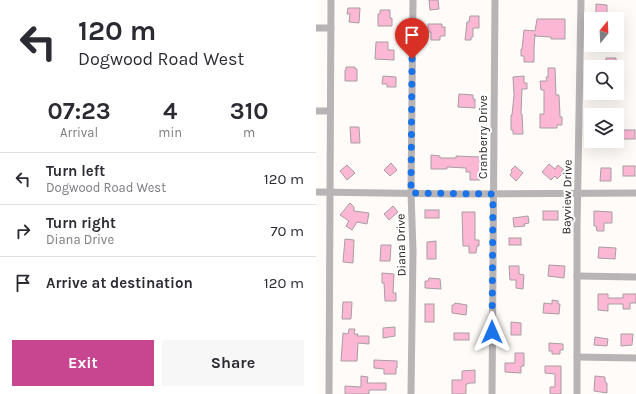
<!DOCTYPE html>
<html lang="en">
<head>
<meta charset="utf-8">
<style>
  :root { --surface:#fff; --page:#f7f7f7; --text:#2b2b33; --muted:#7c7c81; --line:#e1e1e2; --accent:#c7468f }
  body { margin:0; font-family:Karla,sans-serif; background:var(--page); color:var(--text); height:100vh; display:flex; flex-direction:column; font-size:15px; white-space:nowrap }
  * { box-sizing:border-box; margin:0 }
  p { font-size:13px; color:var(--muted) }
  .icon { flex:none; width:22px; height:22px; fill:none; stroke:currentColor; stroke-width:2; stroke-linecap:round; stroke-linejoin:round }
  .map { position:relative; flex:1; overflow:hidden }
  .panel { display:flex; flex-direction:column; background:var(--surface); width:316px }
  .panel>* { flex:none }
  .hud { background:#fff; color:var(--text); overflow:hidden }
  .needle { width:26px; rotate:18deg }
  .controls { position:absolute; left:268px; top:12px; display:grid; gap:8px }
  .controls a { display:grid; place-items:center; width:40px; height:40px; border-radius:0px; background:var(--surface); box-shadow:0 4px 16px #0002; font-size:20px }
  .pin { position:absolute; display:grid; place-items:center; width:34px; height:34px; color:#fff; margin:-41px -17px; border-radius:50% 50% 50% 0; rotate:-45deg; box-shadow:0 0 4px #0007 }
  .pin .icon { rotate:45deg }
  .me { position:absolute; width:44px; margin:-22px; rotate:0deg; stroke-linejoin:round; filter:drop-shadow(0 0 3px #0008) }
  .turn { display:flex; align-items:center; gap:14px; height:84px; padding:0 12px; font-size:18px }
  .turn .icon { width:52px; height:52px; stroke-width:2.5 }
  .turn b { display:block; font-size:28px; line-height:34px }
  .eta { display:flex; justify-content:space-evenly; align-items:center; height:68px; text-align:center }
  .eta b { font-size:24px; font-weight:700; line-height:28px }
  .cta { display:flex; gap:8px; margin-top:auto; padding:8px 12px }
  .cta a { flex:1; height:46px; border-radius:0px; background:var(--accent); color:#fff; font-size:16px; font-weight:700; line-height:46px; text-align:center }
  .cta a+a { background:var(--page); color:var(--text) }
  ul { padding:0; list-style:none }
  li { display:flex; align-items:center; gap:12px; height:52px; padding:0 12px; border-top:1px solid var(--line) }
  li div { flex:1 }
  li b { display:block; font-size:15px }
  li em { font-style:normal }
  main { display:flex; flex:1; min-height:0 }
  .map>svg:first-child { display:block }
</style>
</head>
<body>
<main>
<section class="panel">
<div class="hud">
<div class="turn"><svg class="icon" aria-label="left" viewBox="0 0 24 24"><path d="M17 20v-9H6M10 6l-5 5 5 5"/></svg><div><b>120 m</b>Dogwood Road West</div></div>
</div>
<div class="eta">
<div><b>07:23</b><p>Arrival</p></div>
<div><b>4</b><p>min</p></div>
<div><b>310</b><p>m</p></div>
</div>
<ul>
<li><svg class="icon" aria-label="left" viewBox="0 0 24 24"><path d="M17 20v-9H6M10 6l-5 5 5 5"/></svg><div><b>Turn left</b><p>Dogwood Road West</p></div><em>120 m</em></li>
<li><svg class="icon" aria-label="right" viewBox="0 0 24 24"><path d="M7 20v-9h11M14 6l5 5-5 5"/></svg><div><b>Turn right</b><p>Diana Drive</p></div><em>70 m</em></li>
<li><svg class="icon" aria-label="arrive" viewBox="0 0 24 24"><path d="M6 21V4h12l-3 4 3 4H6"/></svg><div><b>Arrive at destination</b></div><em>120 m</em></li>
</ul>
<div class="cta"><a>Exit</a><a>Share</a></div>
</section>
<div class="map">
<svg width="320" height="394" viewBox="0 0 320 394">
  <rect width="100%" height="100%" fill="#fffbf9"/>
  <g fill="#fcb7d5" stroke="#a79da1">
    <polygon points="113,0 122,0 123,9 114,10"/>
    <polygon points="280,4 291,5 291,17 280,16"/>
    <polygon points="32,8 44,8 43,23 33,22 34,14 31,14"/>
    <polygon points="64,10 74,10 74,18 76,18 76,26 62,26 62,14 64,14"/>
    <polygon points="154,16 163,16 163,28 157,28 157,37 155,37 155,40 149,40 151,22 153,22"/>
    <polygon points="221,19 249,19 249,39 235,39 235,37 219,36 219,34 218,48 218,62 208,62 208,56 205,56 205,49 206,49 208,30 219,31"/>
    <polygon points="112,24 126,24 126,27 129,27 129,36 124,36 124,40 115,40 115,32 112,32"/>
    <polygon points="60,42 72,42 72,50 78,50 78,60 59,59"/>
    <polygon points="290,58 300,58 300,67 289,67"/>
    <polygon points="30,67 39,67 39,69 41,69 41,81 29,81 29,70 30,70"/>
    <polygon points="232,68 239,68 240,95 243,95 244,115 244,117 246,117 246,125 241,125 241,128 224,128 224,114 228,114 228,90 225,90 224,81 231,81 230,77 232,77"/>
    <polygon points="67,76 80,77 80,87 71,87 71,84 66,84"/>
    <polygon points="208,76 208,83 211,83 211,89 206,89 205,114 206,114 207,134 197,134 197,130 195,130 195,115 196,115 198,95 197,77"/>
    <polygon points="143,94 157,95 157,99 159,99 159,108 142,107"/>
    <polygon points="34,127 43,127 44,143 35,143"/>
    <rect x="304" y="130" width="15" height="9"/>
    <polygon points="115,155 124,156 124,158 140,158 140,156 164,157 164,180 154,180 154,172 150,172 150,168 131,167 131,169 115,169"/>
    <polygon points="75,163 81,170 74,176 68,170"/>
    <polygon points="233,164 239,169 242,165 248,170 245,172 247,173 241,179 239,176 235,180 226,172"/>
    <polygon points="31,165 39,173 31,180 24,171"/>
    <polygon points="199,166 207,173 200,181 194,175 196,172 195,170"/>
    <rect x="307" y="166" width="12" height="10"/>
    <polygon points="285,168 295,168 295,181 284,181"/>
    <polygon points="34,203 38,207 38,211 53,213 51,224 41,222 36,230 30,226 33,221 24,215"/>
    <polygon points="77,206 82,212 73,220 68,214"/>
    <rect x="109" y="210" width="14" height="8"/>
    <rect x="227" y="211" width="15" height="9"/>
    <polygon points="278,211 296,212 296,223 288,223 288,231 281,231 280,226 278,226"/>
    <polygon points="146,212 159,212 159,240 163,240 163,246 161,246 160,253 153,253 153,246 147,246"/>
    <polygon points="212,216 213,223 208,224 209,226 198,227 197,218"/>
    <rect x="193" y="238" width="12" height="7"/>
    <polygon points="29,239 38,240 37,263 27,262"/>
    <polygon points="120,241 120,259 111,259 111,242"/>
    <polygon points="65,245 75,245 74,261 64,261"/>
    <polygon points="283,247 300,248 299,259 282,258"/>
    <polygon points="233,265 249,266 248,278 232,276"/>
    <polygon points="193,266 203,266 203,274 208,275 207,289 200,288 200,280 194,280"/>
    <polygon points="66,273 78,274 77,293 80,293 80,301 69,301 68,283 66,283"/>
    <polygon points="113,278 124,279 125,289 109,288 109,281 112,281"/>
    <polygon points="282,294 292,294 292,298 307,298 307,294 320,294 320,303 314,303 314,309 307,309 307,304 292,304 292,311 282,310"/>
    <polygon points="236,300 242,301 242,304 244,304 243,314 227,313 228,303 236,304"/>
    <polygon points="27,302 36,302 35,319 26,319"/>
    <polygon points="139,303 151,305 150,315 136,313 136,305 138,305"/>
    <rect x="109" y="304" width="9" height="18"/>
    <polygon points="195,322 205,323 205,335 195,335"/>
    <polygon points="79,327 79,336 67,338 67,328"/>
    <polygon points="33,329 39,329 38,334 42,334 41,336 53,336 53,344 42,343 41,361 25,361 27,333 32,334"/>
    <rect x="138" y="333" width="15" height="7"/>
    <polygon points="305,334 317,334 316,345 305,346"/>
    <polygon points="279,337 292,339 291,346 278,345"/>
    <polygon points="233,343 247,344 247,350 244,350 244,354 236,354 236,351 233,351"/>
    <polygon points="199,353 208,353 208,366 205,366 205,373 189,372 189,363 199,363"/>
    <polygon points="58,360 81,361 81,368 80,368 80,374 68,374 68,369 58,368"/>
    <polygon points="229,366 245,366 245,394 234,394 234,387 239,387 239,374 229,373"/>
    <polygon points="159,370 159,383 153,383 152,384 150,384 150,394 136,394 136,380 146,380 146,371"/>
    <polygon points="45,376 52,377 51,383 70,383 70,390 53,390 53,394 29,394 29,386 45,387"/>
    <polygon points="279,376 289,377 289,382 291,383 291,393 278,391"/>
  </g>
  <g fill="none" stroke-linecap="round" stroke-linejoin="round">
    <g stroke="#b8b3b4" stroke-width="7">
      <polyline points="0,28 15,28"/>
      <polyline points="0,111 14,111"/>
      <polyline points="0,192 135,194 320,193"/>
      <polyline points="261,276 320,277"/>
      <polyline points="261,357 320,358"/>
      <polyline points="13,394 15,0"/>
      <polyline points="95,394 97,251 95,193 97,0"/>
      <polyline points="176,394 179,0"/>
      <polyline points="261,394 261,229 265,0"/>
    </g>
  </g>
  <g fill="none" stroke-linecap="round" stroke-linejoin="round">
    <polyline stroke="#1a73e8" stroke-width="7" stroke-dasharray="0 12.6" points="96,59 95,193 177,194 176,332"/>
  </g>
  <g text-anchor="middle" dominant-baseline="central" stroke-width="4" stroke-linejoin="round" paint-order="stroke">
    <g font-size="12" fill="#282422" stroke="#fff">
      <text transform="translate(167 137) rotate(-90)">Cranberry Drive</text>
      <text transform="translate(251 197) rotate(-89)">Bayview Drive</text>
      <text transform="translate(85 245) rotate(-91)">Diana Drive</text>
    </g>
  </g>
</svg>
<div class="controls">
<a><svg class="needle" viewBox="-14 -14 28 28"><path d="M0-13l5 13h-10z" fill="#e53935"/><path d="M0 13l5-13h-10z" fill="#7c7c81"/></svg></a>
<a><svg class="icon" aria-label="search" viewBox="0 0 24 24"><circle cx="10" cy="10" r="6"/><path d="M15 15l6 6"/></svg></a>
<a><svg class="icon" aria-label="layers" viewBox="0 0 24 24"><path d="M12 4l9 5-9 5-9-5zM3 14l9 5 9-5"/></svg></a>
</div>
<div class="pin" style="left:96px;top:59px;background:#d93025"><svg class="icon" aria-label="arrive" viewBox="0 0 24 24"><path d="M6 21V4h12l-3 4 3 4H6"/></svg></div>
<svg class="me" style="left:176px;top:332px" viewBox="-20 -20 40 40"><path d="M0-17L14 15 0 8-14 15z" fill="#1a73e8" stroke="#fff" stroke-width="4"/></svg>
</div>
</main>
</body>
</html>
